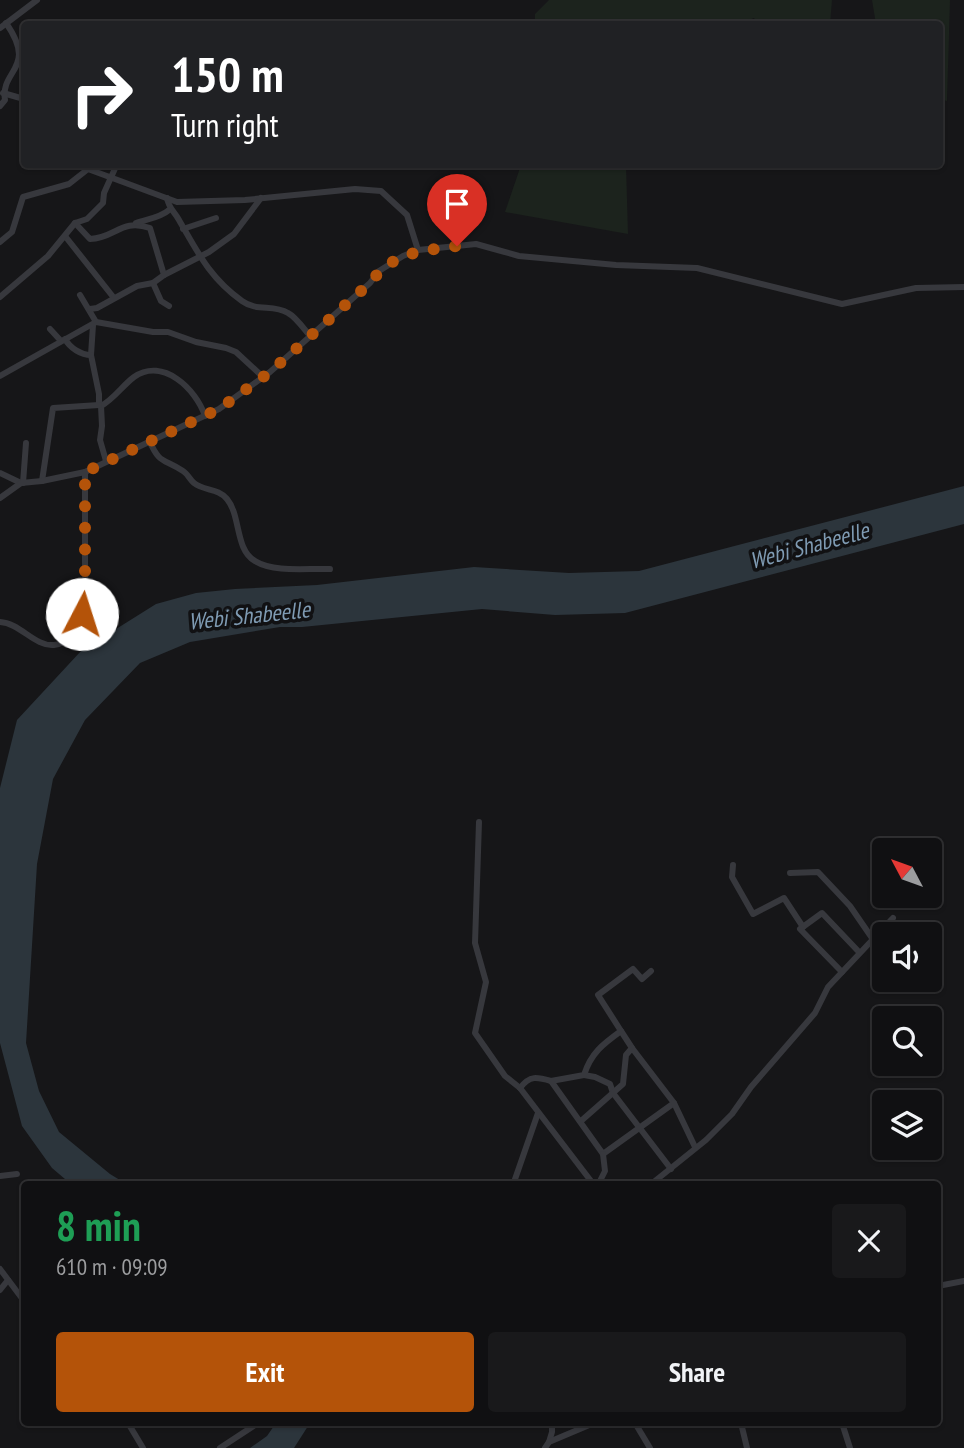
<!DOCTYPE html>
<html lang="en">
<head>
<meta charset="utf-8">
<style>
  :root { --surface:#101012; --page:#19191b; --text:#f1f3f6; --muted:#9c9d9f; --line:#303032; --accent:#b45309 }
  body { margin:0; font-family:"PT Sans Narrow",sans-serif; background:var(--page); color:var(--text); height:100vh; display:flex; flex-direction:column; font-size:26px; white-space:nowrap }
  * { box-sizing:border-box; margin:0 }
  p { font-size:23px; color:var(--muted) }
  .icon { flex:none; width:38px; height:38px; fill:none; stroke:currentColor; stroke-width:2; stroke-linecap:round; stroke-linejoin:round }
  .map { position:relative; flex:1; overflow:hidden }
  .sheet { position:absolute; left:21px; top:1181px; width:920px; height:245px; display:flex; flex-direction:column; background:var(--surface); border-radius:7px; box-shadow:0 2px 5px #0004,0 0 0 2px var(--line) }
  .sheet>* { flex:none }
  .top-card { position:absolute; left:21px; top:21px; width:922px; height:147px; border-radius:7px; box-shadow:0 2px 5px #0004,0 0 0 2px var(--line); background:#202124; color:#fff; overflow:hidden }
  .needle { width:46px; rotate:311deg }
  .fabs { position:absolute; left:872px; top:838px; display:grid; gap:14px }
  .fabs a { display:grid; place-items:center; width:70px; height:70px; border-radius:7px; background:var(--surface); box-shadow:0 2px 5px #0004,0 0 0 2px var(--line); font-size:35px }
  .pin { position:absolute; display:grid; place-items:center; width:60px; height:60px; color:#fff; margin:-72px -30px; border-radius:50% 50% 50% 0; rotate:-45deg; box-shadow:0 0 7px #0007 }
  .pin .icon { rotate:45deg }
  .me { position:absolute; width:77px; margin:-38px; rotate:5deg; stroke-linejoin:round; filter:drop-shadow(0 0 5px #0008) }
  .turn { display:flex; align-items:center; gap:24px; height:147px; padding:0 35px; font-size:32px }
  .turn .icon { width:91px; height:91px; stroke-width:2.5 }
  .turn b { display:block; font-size:49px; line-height:60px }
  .round { display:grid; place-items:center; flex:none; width:74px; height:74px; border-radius:7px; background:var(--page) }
  .head { display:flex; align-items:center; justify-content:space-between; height:119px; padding:0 35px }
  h1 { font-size:42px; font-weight:700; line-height:52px; color:#1e9e55 }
  .action { display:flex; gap:14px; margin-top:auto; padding:14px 35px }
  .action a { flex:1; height:80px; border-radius:7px; background:var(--accent); color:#fff; font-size:28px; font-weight:700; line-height:80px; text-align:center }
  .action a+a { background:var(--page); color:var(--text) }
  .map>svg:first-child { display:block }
</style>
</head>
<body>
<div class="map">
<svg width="964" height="1448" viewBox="0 0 964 1448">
  <rect width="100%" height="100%" fill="#161618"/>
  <g fill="#1c231d">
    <polygon points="549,0 832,0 830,24 758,24 754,18 739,24 535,24 535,14"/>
    <polygon points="872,0 950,0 947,101 940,99 940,24 876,24"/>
    <polygon points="521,165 626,165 628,234 505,212"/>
  </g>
  <g fill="#2c353c">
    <polygon points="964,486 964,524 625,613 555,615 482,609 302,627 280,627 190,642 140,663 85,720 53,779 37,864 26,1043 39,1091 59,1132 110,1174 128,1185 72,1185 52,1168 22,1126 0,1043 0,788 17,720 81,651 156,604 196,593 235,589 317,585 474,567 569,573 639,571"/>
    <polygon points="276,1423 310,1423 294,1448 250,1448 267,1436"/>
  </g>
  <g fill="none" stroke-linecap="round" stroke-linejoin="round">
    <g stroke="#37383d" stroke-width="6">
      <polyline points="0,28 37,0"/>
      <polyline points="3,93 24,99"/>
      <path d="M0,106L5,100C0,69 38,69 6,23"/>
      <path d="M167,198C169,209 174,211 179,220C198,253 210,278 242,301C257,312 273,304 288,313C296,317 304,329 310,336"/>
      <path d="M75,223L90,239C116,238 121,218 150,228L164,275L153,283"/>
      <path d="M136,223C147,219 160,218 169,210"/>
      <polyline points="183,229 216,218"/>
      <polyline points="65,236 114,298"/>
      <polyline points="0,242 12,232 23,197 69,184 88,169 177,202 245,200 355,189 381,191 407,215 418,250"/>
      <polyline points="164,275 209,252 234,234 261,198"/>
      <polyline points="80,295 96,322"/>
      <polyline points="0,297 48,256 75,223 87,219 103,203 104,193 117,164"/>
      <polyline points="90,309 97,308 137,286 153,283 161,301 169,306"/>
      <polyline points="93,325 91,355 99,394 99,405 101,406 102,426 100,440 106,461"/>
      <polyline points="50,329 61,341"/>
      <path d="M65,339C70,348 81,355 91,355"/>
      <polyline points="0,376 96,322 153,332 168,332 196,342 226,348 236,352 263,377"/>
      <path d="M101,406C114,399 122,386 134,377C163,357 196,389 205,416"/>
      <path d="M149,440C160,465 163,458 183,471C188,474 190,480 194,483C204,491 218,488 227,499C241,516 235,550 255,561C275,573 307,568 330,569"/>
      <polyline points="0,473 21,483"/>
      <polyline points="42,481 53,408 99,405"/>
      <polyline points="23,483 26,443"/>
      <polyline points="0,498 21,483 42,481 85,472 219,409 270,372 370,283 379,271 403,256 418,250 476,244 519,256 616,265 697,268 842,304 916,288 964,287"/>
      <path d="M0,622C20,623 35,647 54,645C69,644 78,627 82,614C87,597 85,577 85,560C85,530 85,501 85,472"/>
      <polyline points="479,822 475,943 486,982 475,1033 505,1076 520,1088 594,1185"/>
      <polyline points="733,865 732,877 753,914 784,898 803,927"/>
      <polyline points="790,873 818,872 850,906 872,938"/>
      <polyline points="842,972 800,929 822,913 859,952"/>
      <polyline points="621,1031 598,995 633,969 642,979 651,971"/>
      <polyline points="584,1075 595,1077 610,1084 613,1093 671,1169"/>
      <path d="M551,1081L584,1075C591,1053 603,1044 621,1031L632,1048"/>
      <path d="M520,1088C530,1075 537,1077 551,1081L603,1154L674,1103L632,1048L626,1055L623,1084L581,1121"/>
      <polyline points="674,1103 695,1147"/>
      <polyline points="0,1176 17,1174"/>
      <polyline points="513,1185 538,1113"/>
      <polyline points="598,1185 605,1171 603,1154"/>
      <polyline points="650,1185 706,1140 732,1114 751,1087 815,1013 828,987 893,918"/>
      <polyline points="0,1269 24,1301"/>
      <polyline points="938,1286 964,1281"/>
      <polyline points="0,1290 8,1280"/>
      <polyline points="128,1423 143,1448"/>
      <polyline points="635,1423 650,1448"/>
      <polyline points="741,1423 747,1448"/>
      <polyline points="842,1423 850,1448"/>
      <polyline points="549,1442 552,1432 552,1423"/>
      <polyline points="220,1448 258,1423"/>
      <polyline points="545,1448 549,1442 594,1423"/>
    </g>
  </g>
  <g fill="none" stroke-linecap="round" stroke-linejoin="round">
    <path stroke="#b45309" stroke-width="12" stroke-dasharray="0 21.6" d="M82,614L85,593V472L219,409L270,372L370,283C394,251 422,251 457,246"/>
  </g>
  <g text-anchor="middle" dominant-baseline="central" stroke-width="7" stroke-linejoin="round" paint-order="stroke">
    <g font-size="23" font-style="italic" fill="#7f9bb3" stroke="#111113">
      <text transform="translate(809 545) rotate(-15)">Webi Shabeelle</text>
      <text transform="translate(249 615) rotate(-6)">Webi Shabeelle</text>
    </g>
  </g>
</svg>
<div class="fabs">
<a><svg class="needle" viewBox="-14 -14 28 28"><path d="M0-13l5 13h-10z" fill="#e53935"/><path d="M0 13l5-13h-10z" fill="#9c9d9f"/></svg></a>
<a><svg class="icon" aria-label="sound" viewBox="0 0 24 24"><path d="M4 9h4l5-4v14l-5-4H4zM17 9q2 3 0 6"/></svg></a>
<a><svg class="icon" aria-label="search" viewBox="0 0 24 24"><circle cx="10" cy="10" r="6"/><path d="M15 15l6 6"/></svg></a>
<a><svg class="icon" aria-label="layers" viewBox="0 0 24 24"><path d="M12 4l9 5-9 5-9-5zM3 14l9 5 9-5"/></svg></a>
</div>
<div class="pin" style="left:457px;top:246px;background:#d93025"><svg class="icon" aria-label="arrive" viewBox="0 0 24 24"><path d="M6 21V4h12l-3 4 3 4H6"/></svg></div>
<svg class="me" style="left:82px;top:614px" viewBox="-20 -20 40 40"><circle r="19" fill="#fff"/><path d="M0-13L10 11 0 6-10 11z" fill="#b45309"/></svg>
<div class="top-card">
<div class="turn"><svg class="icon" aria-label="right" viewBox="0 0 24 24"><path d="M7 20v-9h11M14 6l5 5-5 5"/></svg><div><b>150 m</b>Turn right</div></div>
</div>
<section class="sheet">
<div class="head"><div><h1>8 min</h1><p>610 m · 09:09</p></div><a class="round"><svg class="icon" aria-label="close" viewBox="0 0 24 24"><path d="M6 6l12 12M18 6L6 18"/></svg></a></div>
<div class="action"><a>Exit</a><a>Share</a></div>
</section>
</div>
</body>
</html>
